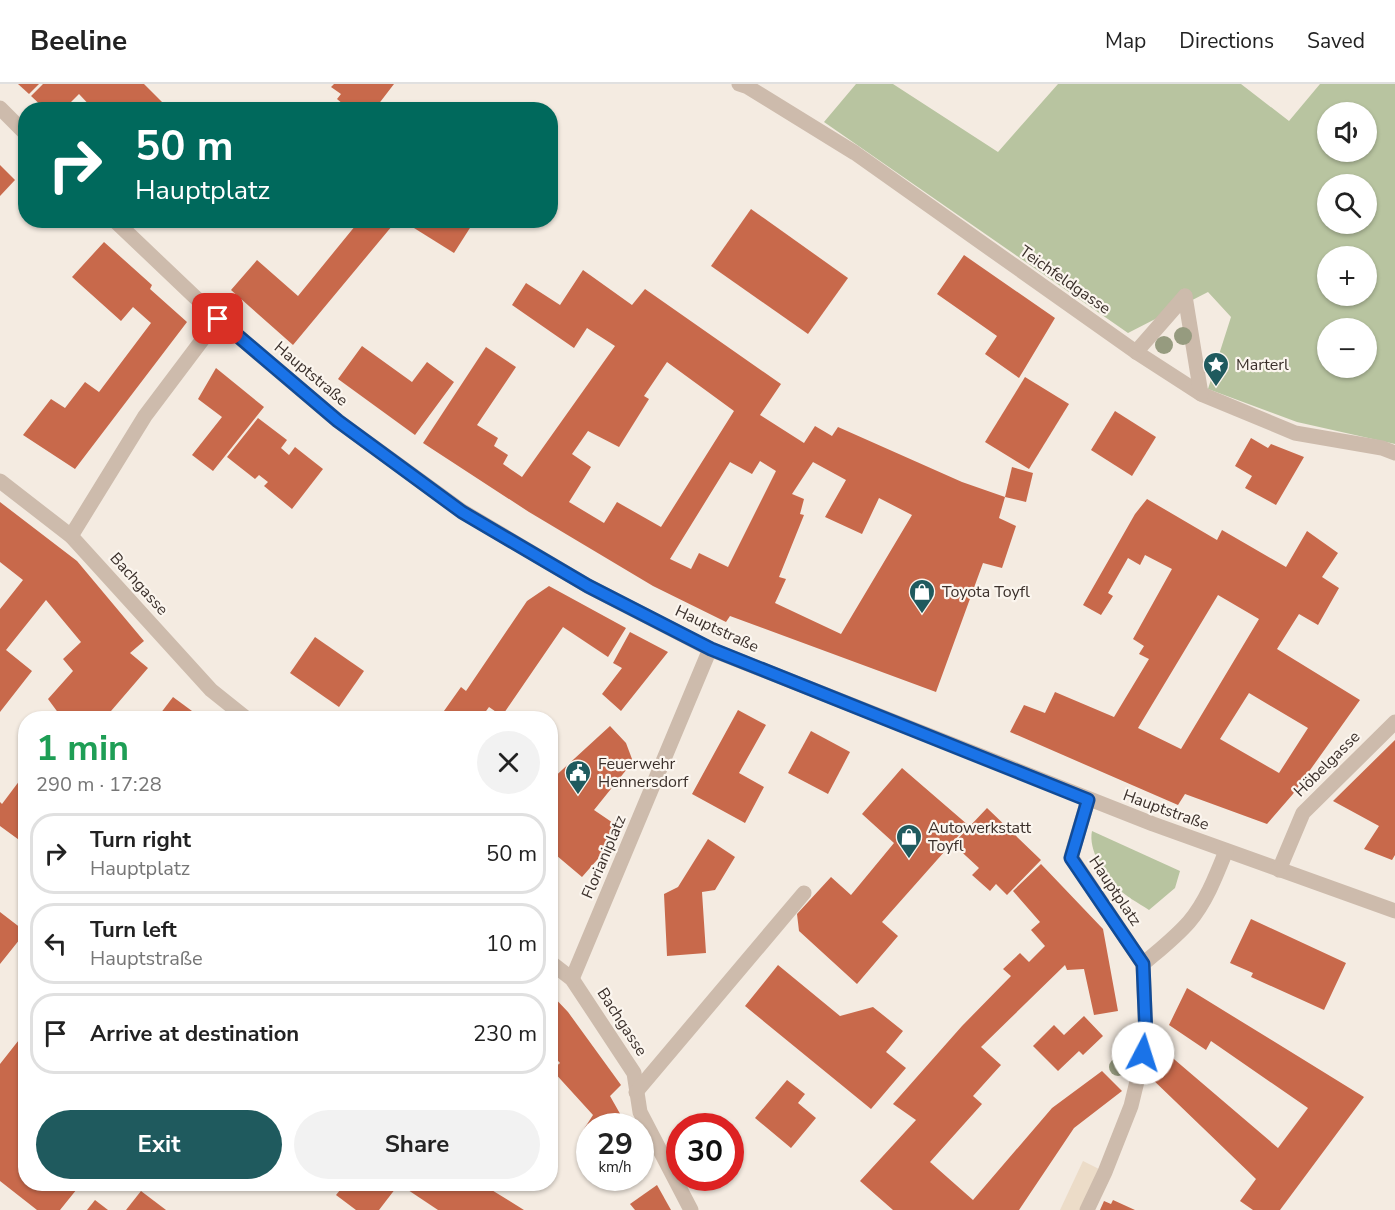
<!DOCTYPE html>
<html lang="en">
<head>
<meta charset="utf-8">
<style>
  :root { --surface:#fff; --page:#f2f2f2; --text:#222; --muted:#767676; --line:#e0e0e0; --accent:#1f5a5e }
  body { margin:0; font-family:"Nunito Sans",sans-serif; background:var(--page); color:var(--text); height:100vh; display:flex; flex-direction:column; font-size:22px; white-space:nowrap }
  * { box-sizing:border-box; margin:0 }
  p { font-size:20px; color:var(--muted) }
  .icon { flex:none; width:33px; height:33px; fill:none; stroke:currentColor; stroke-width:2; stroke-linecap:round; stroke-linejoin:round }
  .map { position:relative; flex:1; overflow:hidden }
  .sheet { position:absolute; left:18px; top:627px; width:540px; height:480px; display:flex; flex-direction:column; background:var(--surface); border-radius:24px; box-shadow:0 2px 4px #0004 }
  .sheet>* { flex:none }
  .guide { position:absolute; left:18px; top:18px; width:540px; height:126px; border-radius:24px; box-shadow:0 2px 4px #0004; background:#00695c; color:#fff; overflow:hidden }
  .buttons { position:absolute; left:1317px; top:18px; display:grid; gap:12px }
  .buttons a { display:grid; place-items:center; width:60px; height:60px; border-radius:50%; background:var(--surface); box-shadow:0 2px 4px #0004; font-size:30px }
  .speed { position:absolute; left:576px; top:1029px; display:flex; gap:12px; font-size:30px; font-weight:700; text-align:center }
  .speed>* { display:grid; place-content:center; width:78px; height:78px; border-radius:50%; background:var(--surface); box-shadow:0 2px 4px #0004; line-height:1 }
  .speed small { font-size:15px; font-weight:400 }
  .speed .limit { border:9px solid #d22; background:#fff; color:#111 }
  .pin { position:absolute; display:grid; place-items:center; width:51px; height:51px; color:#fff; margin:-26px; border-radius:12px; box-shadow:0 3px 9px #0006 }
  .me { position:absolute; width:66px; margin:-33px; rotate:5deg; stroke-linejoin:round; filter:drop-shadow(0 0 4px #0008) }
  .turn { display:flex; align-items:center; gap:21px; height:126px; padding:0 18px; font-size:27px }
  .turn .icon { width:78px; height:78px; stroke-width:2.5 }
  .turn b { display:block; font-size:42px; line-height:51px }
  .round { display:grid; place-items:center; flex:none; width:63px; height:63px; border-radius:32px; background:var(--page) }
  .head { display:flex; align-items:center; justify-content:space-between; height:102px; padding:0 18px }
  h1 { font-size:36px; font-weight:700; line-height:45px; color:#1e9e55 }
  .button { display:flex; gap:12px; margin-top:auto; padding:12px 18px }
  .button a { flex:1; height:69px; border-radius:36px; background:var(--accent); color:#fff; font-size:24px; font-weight:700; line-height:69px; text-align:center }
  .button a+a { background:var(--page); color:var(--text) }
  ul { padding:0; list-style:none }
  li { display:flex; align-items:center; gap:18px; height:81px; margin:0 12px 9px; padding:0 6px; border:3px solid var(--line); border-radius:24px }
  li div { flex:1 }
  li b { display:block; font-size:22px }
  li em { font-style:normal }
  header { display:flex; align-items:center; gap:36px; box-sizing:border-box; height:84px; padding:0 30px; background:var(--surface); border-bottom:2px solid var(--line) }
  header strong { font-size:28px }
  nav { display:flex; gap:33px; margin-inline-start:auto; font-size:21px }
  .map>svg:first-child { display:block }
</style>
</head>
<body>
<header>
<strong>Beeline</strong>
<nav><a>Map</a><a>Directions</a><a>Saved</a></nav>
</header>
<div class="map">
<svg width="1395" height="1126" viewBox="0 0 1395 1126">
  <rect width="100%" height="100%" fill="#f4ebe1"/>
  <g fill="#b8c4a0" fill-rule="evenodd">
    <path d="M856,0H893L998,68L1058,0H1241L1289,37L1320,0H1395V360L1297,338L1208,305L1231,233L1208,208L1128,249L824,38ZM1328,28H1366V68H1328ZM1328,100H1366V140H1328ZM1328,172H1366V212H1328ZM1328,244H1366V284H1328Z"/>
    <path d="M1092,747L1180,787L1175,804L1149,826C1138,819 1126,812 1117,804C1104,792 1088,765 1092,747Z"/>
  </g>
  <polygon fill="#ecdcc8" points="1083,1077 1105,1088 1087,1126 1060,1126"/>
  <g fill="#c8694b" fill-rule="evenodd">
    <polygon points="18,0 39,0 29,10"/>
    <polygon points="43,0 144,0 170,26 94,26 79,10 63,26 46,26 31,12"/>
    <polygon points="334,0 394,0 374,26 360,26 355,21 350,26 337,15 341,10 331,3"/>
    <polygon points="0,81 15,96 0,112"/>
    <polygon points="751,125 848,194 808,250 711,182"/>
    <polygon points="360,136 397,136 293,261 231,206 257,176 298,212"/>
    <polygon points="407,136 475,136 454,169 406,139"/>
    <polygon points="104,158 152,201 150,205 187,238 75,385 23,351 51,315 65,324 85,298 99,308 151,239 133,223 121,237 72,193"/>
    <polygon points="964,171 1055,234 1019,294 985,270 997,252 937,210"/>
    <path d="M583,186L632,221L645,205L781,300L760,331L804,359L815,342L832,352L838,343L962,398L1005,413L999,434L1016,442L1002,484L983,479L936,608L730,532L726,538L653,502L529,428L423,359L486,263L516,283L477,341L498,354L494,362L508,371L503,380L522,393L615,262L587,244L574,264L512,221L526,199L560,221ZM667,278L734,327L661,443L617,418L604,439L569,418L591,383L572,370L588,347L619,363L649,315L644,312ZM760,377L776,387L728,483L699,469L691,485L670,475L730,378L752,390ZM813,378L846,396L825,433L862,450L879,414L912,431L841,550L775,519L786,495L779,493L804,431L800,430L804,415L792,410Z"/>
    <polygon points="362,262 412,298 427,278 454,298 415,351 338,295"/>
    <polygon points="216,284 264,323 213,387 192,371 222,333 198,315"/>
    <polygon points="1025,293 1069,320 1029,385 985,358"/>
    <polygon points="1115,327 1156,353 1132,392 1091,366"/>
    <polygon points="258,334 287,356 281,364 289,371 295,363 323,385 292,425 264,402 268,398 259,391 255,395 227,373"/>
    <polygon points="1251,354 1268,364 1271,360 1304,373 1276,421 1245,404 1252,392 1235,382"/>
    <polygon points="1012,383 1033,389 1026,418 1005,413"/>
    <path d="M1147,415L1217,456L1222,446L1286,483L1307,447L1338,469L1322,493L1339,504L1318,541L1299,530L1277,565L1360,616L1293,710L1267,740L1185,710L1178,721L1010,648L1024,621L1045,629L1055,608L1114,633L1149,575L1139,570L1144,562L1133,555L1172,485L1145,471L1140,481L1128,474L1108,509L1113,512L1101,531L1083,521L1135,430ZM1218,511L1259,535L1181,665L1138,644ZM1249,609L1308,644L1279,689L1220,655Z"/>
    <polygon points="0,418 77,477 144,557 130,569 148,584 105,634 62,634 48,615 73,587 63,575 81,558 46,516 6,566 32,587 0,628 0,525 23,496 0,478"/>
    <polygon points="549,502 626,544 608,573 563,543 502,632 489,623 481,634 439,634 461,603 466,607 527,517"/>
    <polygon points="630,548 668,568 621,627 602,610 622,584 613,579"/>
    <polygon points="315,553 364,587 339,623 290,589"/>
    <polygon points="173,613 192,627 186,634 157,634"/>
    <polygon points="738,626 766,641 739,689 764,703 745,739 692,710"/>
    <polygon points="610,642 626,659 632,675 627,685 594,726 619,743 618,752 582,793 550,766 550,697"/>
    <polygon points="811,647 850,668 828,710 788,689"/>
    <polygon points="1395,656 1395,771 1392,776 1364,765 1379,742 1333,717"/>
    <polygon points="902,684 968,741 882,838 898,852 857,900 799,847 797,830 831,793 851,811 894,759 862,730"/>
    <polygon points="26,688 24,721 26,722 26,761 0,742 0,718 2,720"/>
    <polygon points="987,724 1041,776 1007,811 996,800 990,807 972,791 979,784 953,760"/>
    <polygon points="708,755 735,773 715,806 702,808 706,869 667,872 664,810 678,803"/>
    <polygon points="1041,780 1103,845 1118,927 1094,931 1084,885 1067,886 1065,881 981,963 1001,981 973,1012 982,1020 930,1078 973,1116 1052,1024 1102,987 1122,1007 1074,1044 1019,1126 893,1126 860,1097 916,1036 893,1020 962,942 1011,892 1003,885 1020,869 1029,878 1045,862 1031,846 1040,838 1013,807"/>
    <polygon points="0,828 26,848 26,859 20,855 0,880"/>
    <polygon points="1251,835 1346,879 1324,926 1251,893 1253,889 1230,879"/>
    <polygon points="778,881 840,932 873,923 903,947 886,968 906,984 871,1025 745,922"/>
    <polygon points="1187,904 1364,1013 1280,1126 1253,1126 1240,1117 1256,1095 1149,992 1168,970 1278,1064 1308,1024 1211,957 1206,966 1169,941"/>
    <polygon points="550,909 568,928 621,1001 610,1012 627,1042 590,1042 590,1062 582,1048 593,1031 552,986 560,979 550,968"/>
    <polygon points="1084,932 1103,952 1083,971 1079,967 1058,987 1033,962 1054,941 1064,951"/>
    <polygon points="26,947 26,1100 81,1100 60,1126 37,1126 0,1097 0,980"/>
    <polygon points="787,996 805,1010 798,1019 816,1034 791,1064 755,1034"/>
    <polygon points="345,1100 482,1100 524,1126 438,1126 399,1100 379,1126 356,1126 336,1111"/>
    <polygon points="657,1101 671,1126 635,1126 630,1120"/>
    <polygon points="141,1107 166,1126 126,1126"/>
    <polygon points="95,1116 108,1126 87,1126"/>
    <polygon points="1113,1116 1135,1126 1100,1126 1104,1117 1111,1120"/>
  </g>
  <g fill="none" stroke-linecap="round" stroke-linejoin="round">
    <g stroke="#cdbbac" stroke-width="15">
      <polyline points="739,0 748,3 855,69 1136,268 1201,310 1295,349 1382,364 1395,369"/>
      <polyline points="0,24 26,50"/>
      <polyline points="114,136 218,235 338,337 462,427 588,502 710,565 1153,740 1395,827"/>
      <polyline points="1185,212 1201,310"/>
      <polyline points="1136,268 1185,212"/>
      <polyline points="0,397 71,452 211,606 246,634"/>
      <polyline points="71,452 145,332 218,235"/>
      <polyline points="1088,716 1071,773 1143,880"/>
      <polyline points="1279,786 1303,729 1395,638"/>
      <polyline points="550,878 572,895 634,989 640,1028 691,1126"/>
      <polyline points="572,895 710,565"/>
      <polyline points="636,1008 804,809"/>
      <path d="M1087,1126L1105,1088L1131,1022L1140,985L1146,952L1143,880C1158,867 1175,854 1189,838C1206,818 1216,792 1226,767"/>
    </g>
  </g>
  <g fill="#969b7f">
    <circle cx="1183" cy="252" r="9"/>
    <circle cx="1164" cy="261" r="9"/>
    <circle cx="1118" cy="983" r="9"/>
  </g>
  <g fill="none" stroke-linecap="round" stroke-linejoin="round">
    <defs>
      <polyline id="route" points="218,235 338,337 462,428 588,502 711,565 1088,716 1071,774 1143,880 1146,952 1143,969"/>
    </defs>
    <use href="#route" stroke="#114b97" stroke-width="15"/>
    <use href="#route" stroke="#1a73e8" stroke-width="10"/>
  </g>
  <defs>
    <symbol id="sight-pin" viewBox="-11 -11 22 30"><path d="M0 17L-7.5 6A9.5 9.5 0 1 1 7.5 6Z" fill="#1f5a5e" stroke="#fbf5ee"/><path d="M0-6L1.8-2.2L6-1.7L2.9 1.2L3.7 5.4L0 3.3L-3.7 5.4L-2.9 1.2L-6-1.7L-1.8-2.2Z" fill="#fff"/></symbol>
    <symbol id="shop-pin" viewBox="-11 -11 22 30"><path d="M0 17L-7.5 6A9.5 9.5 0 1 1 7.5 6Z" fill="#1f5a5e" stroke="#fbf5ee"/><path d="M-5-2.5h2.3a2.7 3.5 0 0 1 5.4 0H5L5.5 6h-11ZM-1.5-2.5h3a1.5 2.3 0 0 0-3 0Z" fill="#fff"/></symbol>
    <symbol id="civic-pin" viewBox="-11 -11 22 30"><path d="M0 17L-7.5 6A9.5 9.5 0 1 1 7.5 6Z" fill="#1f5a5e" stroke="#fbf5ee"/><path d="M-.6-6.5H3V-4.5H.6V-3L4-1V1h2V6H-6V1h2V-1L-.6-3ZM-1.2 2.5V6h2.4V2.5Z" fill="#fff"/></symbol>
  </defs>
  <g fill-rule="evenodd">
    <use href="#sight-pin" x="1201" y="266" width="30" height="40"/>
    <use href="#shop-pin" x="907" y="493" width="30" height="40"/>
    <use href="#civic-pin" x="563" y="674" width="30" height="40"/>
    <use href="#shop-pin" x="894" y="738" width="30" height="40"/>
  </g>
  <g text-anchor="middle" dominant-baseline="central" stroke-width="4.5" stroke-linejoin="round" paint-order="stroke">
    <g font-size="16" fill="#3b302b" stroke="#fbf5ee">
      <text transform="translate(1065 196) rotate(35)">Teichfeldgasse</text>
      <text transform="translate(311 290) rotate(40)">Hauptstraße</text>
      <text transform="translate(139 500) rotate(48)">Bachgasse</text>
      <text transform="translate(717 545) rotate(25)">Hauptstraße</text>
      <text transform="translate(1327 680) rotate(-45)">Höbelgasse</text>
      <text transform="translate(1166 726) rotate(20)">Hauptstraße</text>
      <text transform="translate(604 773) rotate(-67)">Florianiplatz</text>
      <text transform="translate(1115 807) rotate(56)">Hauptplatz</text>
      <text transform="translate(622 938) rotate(57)">Bachgasse</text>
    </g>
    <g font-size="16" fill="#3b302b" stroke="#fbf5ee" text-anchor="start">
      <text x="1236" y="281">Marterl</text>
      <text x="942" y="508">Toyota Toyfl</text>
      <text x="598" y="680">Feuerwehr<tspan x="598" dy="18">Hennersdorf</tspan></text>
      <text x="928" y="744">Autowerkstatt<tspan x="928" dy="18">Toyfl</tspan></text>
    </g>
  </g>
</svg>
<div class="buttons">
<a><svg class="icon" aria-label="sound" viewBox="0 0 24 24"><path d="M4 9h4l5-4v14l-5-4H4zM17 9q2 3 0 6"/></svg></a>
<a><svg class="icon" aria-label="search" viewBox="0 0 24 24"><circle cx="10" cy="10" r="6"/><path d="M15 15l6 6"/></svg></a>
<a>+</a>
<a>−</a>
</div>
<div class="speed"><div>29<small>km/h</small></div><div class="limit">30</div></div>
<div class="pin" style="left:218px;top:235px;background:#d93025"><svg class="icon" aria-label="arrive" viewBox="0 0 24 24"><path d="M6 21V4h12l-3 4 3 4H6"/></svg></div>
<svg class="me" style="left:1143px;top:969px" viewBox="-20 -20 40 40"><circle r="19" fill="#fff"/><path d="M0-13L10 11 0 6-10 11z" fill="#1a73e8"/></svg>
<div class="guide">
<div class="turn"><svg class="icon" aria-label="right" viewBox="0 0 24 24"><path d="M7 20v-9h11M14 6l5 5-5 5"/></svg><div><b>50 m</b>Hauptplatz</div></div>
</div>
<section class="sheet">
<div class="head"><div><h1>1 min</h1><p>290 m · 17:28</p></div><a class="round"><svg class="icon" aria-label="close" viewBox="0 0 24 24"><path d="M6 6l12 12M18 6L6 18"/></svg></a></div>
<ul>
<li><svg class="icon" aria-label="right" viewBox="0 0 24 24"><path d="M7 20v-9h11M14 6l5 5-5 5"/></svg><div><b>Turn right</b><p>Hauptplatz</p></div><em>50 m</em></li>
<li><svg class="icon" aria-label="left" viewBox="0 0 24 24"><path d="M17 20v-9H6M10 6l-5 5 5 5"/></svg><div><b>Turn left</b><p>Hauptstraße</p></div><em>10 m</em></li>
<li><svg class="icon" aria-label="arrive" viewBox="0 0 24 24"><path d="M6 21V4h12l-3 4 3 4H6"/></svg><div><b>Arrive at destination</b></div><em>230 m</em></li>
</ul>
<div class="button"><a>Exit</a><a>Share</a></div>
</section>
</div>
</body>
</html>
